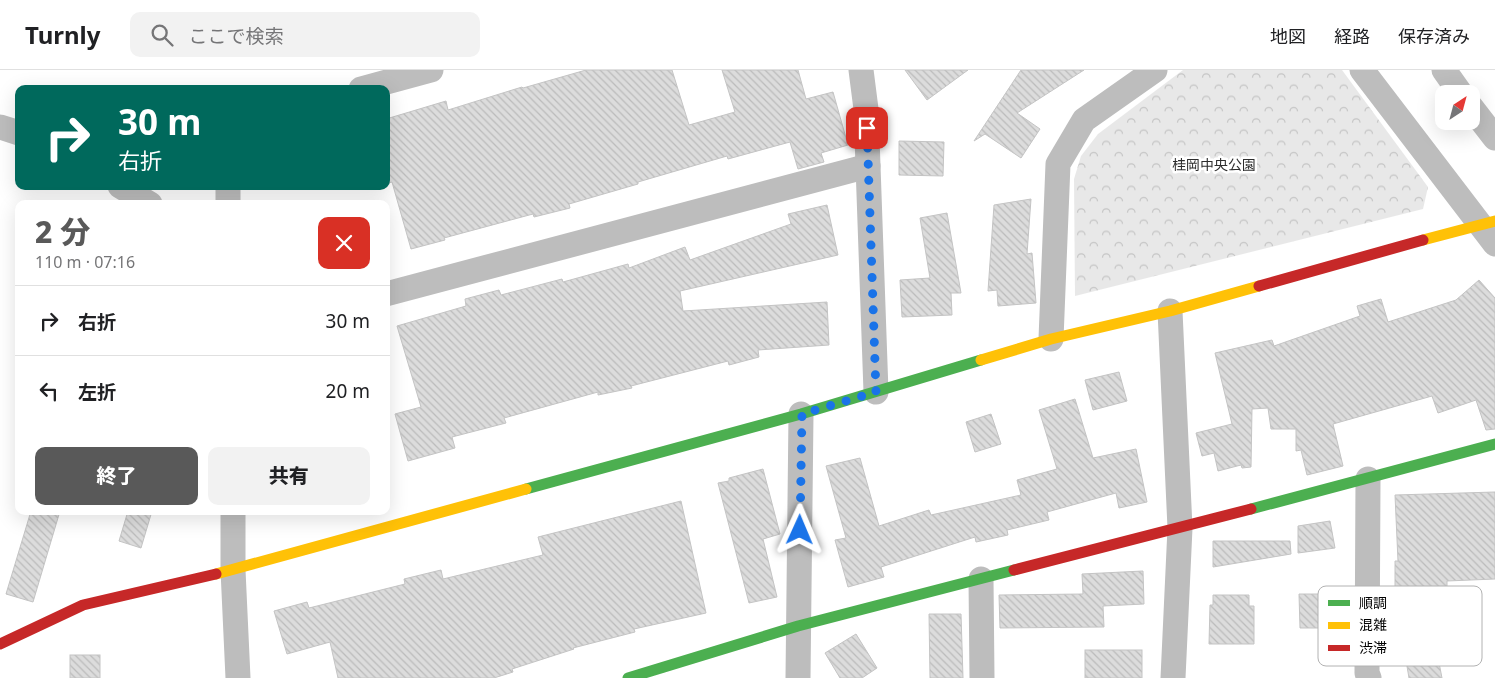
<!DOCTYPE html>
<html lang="ja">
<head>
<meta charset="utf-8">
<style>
  :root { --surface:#fff; --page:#f2f2f2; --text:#202124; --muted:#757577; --line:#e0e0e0; --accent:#595959 }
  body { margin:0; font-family:"Noto Sans","Noto Sans JP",sans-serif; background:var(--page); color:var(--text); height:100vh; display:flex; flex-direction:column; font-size:19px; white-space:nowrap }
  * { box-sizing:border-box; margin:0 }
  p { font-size:16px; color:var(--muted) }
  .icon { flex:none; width:28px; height:28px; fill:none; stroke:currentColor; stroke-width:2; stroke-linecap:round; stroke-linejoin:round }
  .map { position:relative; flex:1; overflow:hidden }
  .panel { position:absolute; left:15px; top:130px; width:375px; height:315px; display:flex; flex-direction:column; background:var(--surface); border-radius:10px; box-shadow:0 5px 20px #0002 }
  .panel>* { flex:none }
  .banner { position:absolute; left:15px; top:15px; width:375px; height:105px; border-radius:10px; box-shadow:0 5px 20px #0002; background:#00695c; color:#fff; overflow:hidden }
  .needle { width:32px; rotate:36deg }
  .fabs { position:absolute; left:1435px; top:15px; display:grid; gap:10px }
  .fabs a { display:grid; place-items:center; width:45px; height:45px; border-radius:10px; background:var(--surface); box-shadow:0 5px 20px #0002; font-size:25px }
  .pin { position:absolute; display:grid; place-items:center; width:42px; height:42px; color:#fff; margin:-21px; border-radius:10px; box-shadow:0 2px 8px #0006 }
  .me { position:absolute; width:55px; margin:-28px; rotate:1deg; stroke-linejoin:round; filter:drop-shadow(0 0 4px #0008) }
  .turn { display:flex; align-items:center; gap:18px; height:105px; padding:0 20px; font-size:22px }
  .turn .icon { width:65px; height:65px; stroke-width:2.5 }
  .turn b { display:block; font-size:35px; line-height:42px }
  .round { display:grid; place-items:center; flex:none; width:52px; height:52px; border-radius:10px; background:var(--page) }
  .head { display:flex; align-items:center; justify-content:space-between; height:85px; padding:0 20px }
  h1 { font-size:30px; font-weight:800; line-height:38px; color:var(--accent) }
  .button { display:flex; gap:10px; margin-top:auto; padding:10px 20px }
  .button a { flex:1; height:58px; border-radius:10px; background:var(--accent); color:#fff; font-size:20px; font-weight:800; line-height:58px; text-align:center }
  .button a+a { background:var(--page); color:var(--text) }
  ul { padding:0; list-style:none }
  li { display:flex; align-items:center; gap:15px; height:70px; padding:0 20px; border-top:1px solid var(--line) }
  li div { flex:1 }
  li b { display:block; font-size:19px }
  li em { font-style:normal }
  header { display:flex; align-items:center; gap:30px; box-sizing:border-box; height:70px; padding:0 25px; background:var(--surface); border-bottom:1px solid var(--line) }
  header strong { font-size:24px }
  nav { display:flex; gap:28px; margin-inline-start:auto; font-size:18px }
  .search { width:350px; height:45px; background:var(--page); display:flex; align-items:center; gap:12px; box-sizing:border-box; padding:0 18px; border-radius:10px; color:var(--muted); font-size:19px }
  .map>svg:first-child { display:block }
</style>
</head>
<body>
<header>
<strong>Turnly</strong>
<div class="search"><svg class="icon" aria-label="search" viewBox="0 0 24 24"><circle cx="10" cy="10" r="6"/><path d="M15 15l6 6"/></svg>ここで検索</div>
<nav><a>地図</a><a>経路</a><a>保存済み</a></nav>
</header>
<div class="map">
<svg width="1495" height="608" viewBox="0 0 1495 608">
  <defs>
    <pattern id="park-crowns" width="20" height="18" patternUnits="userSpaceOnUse" patternTransform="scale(1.25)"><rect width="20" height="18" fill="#e8e8e8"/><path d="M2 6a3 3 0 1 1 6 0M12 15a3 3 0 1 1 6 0" fill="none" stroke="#c5c5c5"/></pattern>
    <pattern id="building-back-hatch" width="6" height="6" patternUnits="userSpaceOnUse" patternTransform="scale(1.25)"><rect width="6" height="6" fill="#dcdcdc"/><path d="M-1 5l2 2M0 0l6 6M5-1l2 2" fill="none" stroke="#bbb"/></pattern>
  </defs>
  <rect width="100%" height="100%" fill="#fff"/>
  <polygon fill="url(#park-crowns)" points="1183,0 1342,0 1428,117 1423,139 1075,226 1074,109 1081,86 1098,64"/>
  <g fill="url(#building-back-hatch)" stroke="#c4c4c4">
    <polygon points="586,0 672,0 689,55 735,42 722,0 798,0 806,29 833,22 848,75 821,83 824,92 798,99 790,72 728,89 727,86 638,112 638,114 569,134 570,138 534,147 533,144 444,168 445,170 411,179 392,112 386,114 386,49 446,31 448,40 522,17 523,18"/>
    <polygon points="905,0 968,0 927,30"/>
    <polygon points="1021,0 1084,0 1017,43 1040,59 1021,88 985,64 974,71"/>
    <polygon points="899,71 944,72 943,106 899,105"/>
    <polygon points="1031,129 1027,184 1032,183 1036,233 998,236 997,220 988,221 994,135"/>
    <polygon points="827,135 838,185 680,221 683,241 827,232 829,275 758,280 759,287 729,295 728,291 631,316 632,318 598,325 598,322 504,348 506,353 452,367 455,378 408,391 395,344 421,337 397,256 466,236 465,229 499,220 501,225 562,209 563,212 628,194 629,198 685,177 690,190 791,154 788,144"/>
    <polygon points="947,143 961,223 951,223 952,245 902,247 900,210 930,208 920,148"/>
    <polygon points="1479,210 1495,228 1495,359 1486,360 1476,330 1438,343 1432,326 1333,354 1343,396 1307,405 1301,380 1296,381 1296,359 1271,359 1268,338 1252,339 1251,397 1242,398 1241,395 1218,401 1214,383 1202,386 1196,363 1232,354 1215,283 1272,270 1274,276 1360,246 1357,236 1381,229 1388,252 1456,230"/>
    <polygon points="1119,302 1127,331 1093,340 1085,310"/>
    <polygon points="1075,329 1093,388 1136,379 1147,432 1119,438 1116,423 1047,442 1049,450 1007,460 1008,465 976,472 975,467 881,497 884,507 848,517 835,470 846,468 826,396 860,388 879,456 929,440 931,445 1021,425 1017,410 1057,399 1039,340"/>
    <polygon points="991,344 1001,374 975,382 966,352"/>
    <polygon points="763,399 780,464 763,469 777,527 749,533 718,413 729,411 729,408"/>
    <polygon points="1495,422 1495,509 1447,511 1447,519 1395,519 1395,491 1398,491 1395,425"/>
    <polygon points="681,431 706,543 634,559 635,562 573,578 574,579 512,599 513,602 494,608 338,608 330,572 287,584 274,541 307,532 309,538 405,514 404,509 441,500 443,509 543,485 538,467"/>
    <polygon points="31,441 60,441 33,532 6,524"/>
    <polygon points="128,441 152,441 141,478 119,471"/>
    <polygon points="1330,451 1335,478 1298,483 1298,456"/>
    <polygon points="1213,471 1290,471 1291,484 1213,497"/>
    <polygon points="1143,501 1144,534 1103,536 1104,557 1000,558 999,525 1083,524 1082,504"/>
    <polygon points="1299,524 1343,524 1343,558 1300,558"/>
    <polygon points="1213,525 1249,525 1249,536 1254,536 1254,574 1209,574 1210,535 1213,535"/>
    <polygon points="929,544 961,544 963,608 930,608"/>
    <polygon points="856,564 877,598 862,608 840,608 825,583"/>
    <polygon points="1434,567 1442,608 1409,608 1403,573"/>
    <rect x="1085" y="580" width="57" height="28"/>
    <rect x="70" y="585" width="30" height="23"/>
  </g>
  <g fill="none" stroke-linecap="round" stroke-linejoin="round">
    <g stroke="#bdbdbd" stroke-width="25">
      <polyline points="861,0 866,39 876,322"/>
      <polyline points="1362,0 1495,174"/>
      <polyline points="1444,0 1461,24"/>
      <polyline points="361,19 431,0"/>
      <polyline points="1471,37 1495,68"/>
      <polyline points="0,57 19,63"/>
      <polyline points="120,116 150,134"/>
      <polyline points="228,116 228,134"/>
      <polyline points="386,224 868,96"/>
      <polyline points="1170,241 1180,458 1173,608"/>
      <polyline points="1051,269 1058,94 1084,50 1155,0"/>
      <polyline points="1368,409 1367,603 1369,608"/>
      <polyline points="233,441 233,500 238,608"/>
      <polyline points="981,509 982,608"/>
      <polyline points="798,608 801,344"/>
    </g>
    <g stroke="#4caf50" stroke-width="11">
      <polyline points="526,419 801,344 981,290"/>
      <polyline points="1251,439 1495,374"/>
      <polyline points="628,608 798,556 1014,500"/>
    </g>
    <g stroke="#ffc107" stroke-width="11">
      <polyline points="1423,170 1495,151"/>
      <polyline points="981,290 1051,269 1170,241 1259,216"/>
      <polyline points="216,504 526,419"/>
    </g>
    <g stroke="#c62828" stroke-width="11">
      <polyline points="1259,216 1423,170"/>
      <polyline points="1014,500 1251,439"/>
      <polyline points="0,574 83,535 216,504"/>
    </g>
  </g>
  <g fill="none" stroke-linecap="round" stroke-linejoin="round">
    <polyline stroke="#1a73e8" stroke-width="9" stroke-dasharray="0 16.2" points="800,460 802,344 876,322 867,58"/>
  </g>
  <g text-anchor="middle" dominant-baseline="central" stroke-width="5" stroke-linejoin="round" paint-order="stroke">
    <g font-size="14" fill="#2d2d2d" stroke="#fff">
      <text x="1214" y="94">桂岡中央公園</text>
    </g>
  </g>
  <rect x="1318" y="516" width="164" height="80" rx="8" fill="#fff" stroke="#b2b2b2" stroke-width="1"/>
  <rect x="1328" y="530" width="22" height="6" fill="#4caf50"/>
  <rect x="1328" y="552" width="22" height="7" fill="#ffc107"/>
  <rect x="1328" y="575" width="22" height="6" fill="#c62828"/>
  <g font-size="14" fill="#000">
    <text x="1359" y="538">順調</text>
    <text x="1359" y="560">混雑</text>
    <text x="1359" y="583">渋滞</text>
  </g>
</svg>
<div class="fabs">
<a><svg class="needle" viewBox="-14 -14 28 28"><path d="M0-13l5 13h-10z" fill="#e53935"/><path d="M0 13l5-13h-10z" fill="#757577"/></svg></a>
</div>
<div class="pin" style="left:867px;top:58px;background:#d93025"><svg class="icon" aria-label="arrive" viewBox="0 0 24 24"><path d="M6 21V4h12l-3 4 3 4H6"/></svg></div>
<svg class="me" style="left:800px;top:460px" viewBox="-20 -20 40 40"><path d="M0-17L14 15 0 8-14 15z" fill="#1a73e8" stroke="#fff" stroke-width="4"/></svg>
<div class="banner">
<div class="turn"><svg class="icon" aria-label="right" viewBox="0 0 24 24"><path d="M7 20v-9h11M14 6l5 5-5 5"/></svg><div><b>30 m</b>右折</div></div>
</div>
<section class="panel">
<div class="head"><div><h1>2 分</h1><p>110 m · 07:16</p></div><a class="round" style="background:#d93025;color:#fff"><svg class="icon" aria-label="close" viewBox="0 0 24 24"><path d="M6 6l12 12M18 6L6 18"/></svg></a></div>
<ul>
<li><svg class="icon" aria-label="right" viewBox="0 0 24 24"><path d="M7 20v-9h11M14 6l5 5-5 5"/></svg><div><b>右折</b></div><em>30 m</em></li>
<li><svg class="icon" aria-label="left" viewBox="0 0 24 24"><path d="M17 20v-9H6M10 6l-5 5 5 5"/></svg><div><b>左折</b></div><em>20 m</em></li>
</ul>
<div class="button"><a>終了</a><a>共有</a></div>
</section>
</div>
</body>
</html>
